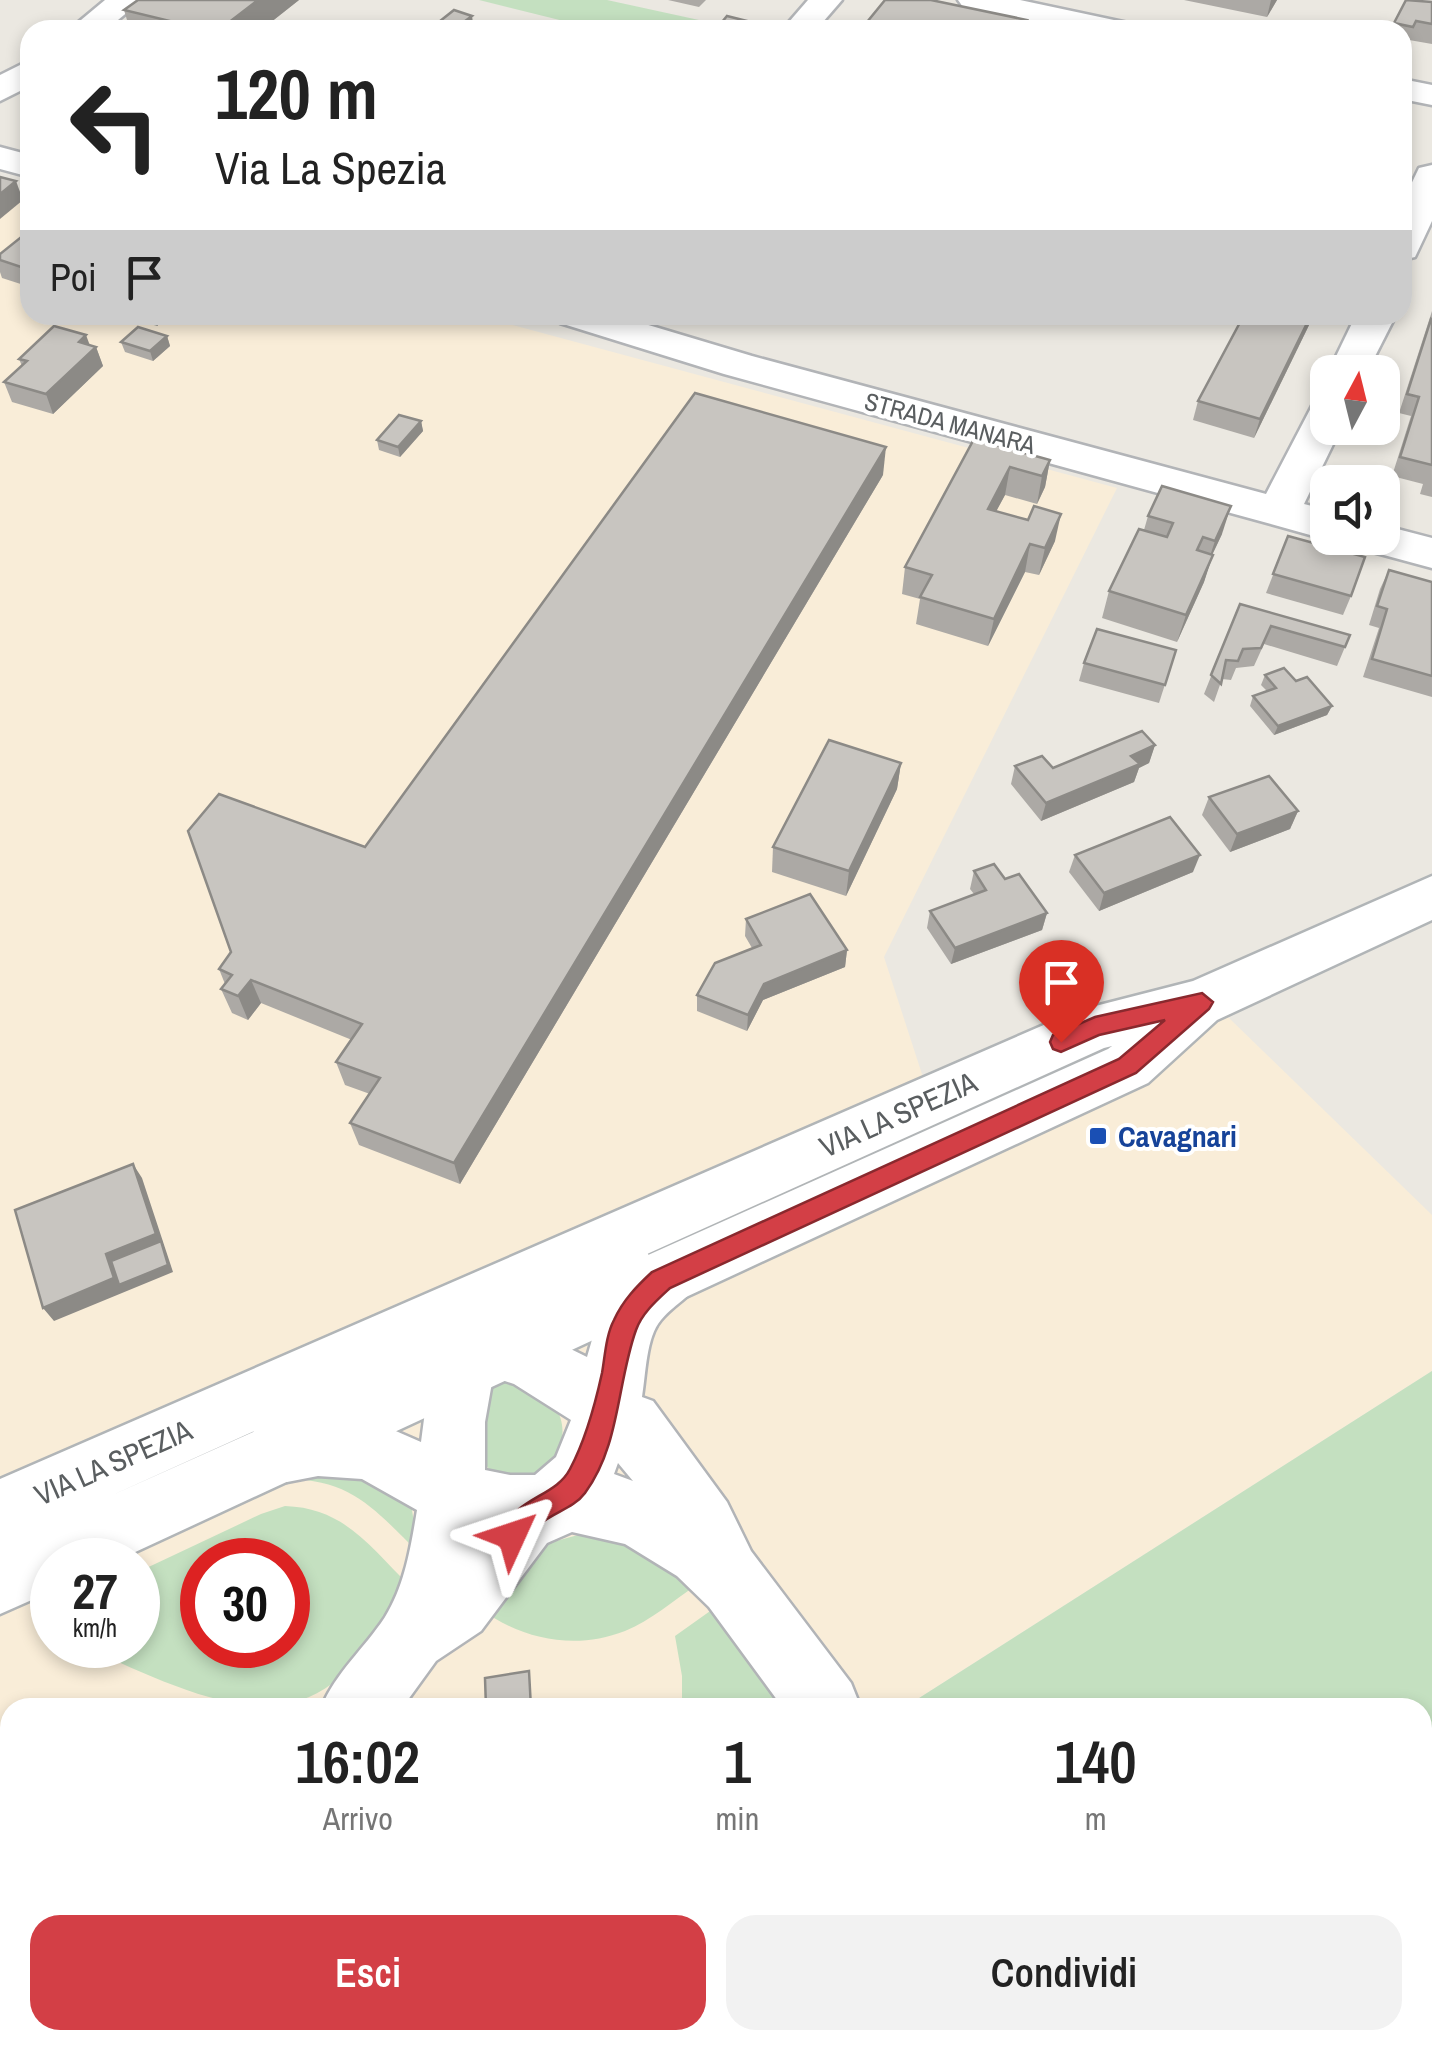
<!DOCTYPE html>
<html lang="it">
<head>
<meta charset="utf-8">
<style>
  :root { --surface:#fff; --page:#f2f2f2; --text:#222; --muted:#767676; --accent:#d33f46 }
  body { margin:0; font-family:"Archivo Narrow",sans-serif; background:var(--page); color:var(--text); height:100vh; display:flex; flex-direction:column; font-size:38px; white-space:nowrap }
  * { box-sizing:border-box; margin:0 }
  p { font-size:32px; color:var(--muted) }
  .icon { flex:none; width:55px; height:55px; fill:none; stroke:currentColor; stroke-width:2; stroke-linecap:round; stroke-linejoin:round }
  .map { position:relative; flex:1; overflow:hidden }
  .sheet { position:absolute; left:0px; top:1698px; width:1432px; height:352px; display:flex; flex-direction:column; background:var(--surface); border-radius:30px 30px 0 0; box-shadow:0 5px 15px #0003 }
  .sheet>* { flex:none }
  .hud { position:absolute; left:20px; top:20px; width:1392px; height:305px; border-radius:30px; box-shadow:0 5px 15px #0003; background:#fff; color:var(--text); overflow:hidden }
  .needle { width:65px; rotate:7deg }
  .controls { position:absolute; left:1310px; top:355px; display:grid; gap:20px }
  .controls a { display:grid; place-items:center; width:90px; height:90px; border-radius:20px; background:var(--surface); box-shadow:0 5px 15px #0003; font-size:50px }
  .speed { position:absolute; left:30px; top:1538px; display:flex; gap:20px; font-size:50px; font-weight:700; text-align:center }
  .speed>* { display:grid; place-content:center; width:130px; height:130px; border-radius:50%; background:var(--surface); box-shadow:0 5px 15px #0003; line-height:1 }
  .speed small { font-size:25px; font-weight:400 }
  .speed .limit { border:15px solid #d22; background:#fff; color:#111 }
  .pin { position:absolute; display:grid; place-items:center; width:85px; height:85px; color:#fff; margin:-102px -42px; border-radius:50% 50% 50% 0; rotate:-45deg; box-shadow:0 0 10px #0007 }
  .pin .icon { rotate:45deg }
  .me { position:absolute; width:110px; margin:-55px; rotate:48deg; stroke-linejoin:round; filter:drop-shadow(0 0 8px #0008) }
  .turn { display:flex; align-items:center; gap:35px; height:210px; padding:0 30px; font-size:45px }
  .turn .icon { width:130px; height:130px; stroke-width:2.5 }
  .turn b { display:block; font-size:70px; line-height:85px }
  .then { display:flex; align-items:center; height:95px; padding:0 30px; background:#0003; gap:20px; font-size:38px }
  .eta { display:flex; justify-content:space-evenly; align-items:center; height:170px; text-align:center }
  .eta b { font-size:60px; font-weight:600; line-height:70px }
  .cta { display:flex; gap:20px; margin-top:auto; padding:20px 30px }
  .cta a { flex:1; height:115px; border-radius:30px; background:var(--accent); color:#fff; font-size:40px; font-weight:600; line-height:115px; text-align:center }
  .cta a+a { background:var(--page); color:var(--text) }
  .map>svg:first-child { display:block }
</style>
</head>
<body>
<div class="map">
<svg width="1432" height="2049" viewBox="0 0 1432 2049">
  <rect width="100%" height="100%" fill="#ebe8e1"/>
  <path fill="#f9edd8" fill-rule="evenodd" d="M0,186L30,194V315H476L1117,488L884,957L931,1102L1195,985L1432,1215V1371L905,1707L10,1708V2040H1127L1133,2049H0ZM52,1560H138V1645H52ZM202,1560H288V1645H202Z"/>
  <g fill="#c4e0c0" fill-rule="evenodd">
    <polygon points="479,0 607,0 745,30 600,30"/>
    <polygon points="1432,1371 1432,1974 1423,1982 1422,1708 905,1707"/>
    <path d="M506,1374C520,1382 544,1391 553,1403C590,1457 509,1508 485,1463C476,1447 476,1419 472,1401Z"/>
    <path d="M358,1468L411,1504L419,1553C375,1510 353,1480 288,1479Z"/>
    <path d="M285,1506C345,1508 370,1547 410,1586C387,1617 364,1659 333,1683C260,1740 153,1674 78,1645H138V1572L261,1514ZM202,1560H288V1645H202Z"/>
    <path d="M589,1532L628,1535L697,1585C674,1600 650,1621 625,1631C574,1651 521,1639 479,1608L545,1544Z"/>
    <polygon points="713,1609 784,1707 682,1707 682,1676 675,1636"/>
    <polygon points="478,2040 607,2040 611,2049 479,2049"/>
    <polygon points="1120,2040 1356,2040 1346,2049 1126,2049"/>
  </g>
  <rect fill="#a8dcf4" x="297" y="2040" width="135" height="9"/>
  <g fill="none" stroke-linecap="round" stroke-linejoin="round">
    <defs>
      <g id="street">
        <polygon points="105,0 142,0 106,30 69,30"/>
        <polygon points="808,0 842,0 816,30 782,30"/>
        <polygon points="958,0 1020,0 1128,23 1132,30 1070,30 963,7"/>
        <polygon points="30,60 30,86 0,101 0,75"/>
        <polygon points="1402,79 1432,85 1432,105 1402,99"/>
        <polygon points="0,147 30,155 30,177 0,169"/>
        <polygon points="1432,165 1432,221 1415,257 1402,260 1402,203 1419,168"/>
        <polygon points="554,315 615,315 752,356 1266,494 1313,404 1328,400 1328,428 1341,428 1304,504 1328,510 1328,538 1336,538 1328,540 1278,526 724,374 560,323"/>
        <polygon points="1356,315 1396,315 1367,372 1328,373"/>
        <polygon points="1382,525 1432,538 1432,568 1358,548 1352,538 1382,538"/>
        <path d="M621,1233L642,1241L649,1256L673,1245L694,1253L703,1273C692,1299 678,1300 661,1320C646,1337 646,1374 642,1397L653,1401L727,1502L751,1551L851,1683L861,1708H783L709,1607L677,1576L625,1544L572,1532L547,1543L481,1631L436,1661L402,1708H321C336,1672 364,1649 385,1617C405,1585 411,1546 417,1510L362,1479L318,1476L287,1482L264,1472L255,1450L260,1437L255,1435L246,1413L255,1391L278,1382L298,1380L400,1333L440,1318L463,1315L489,1293L566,1262ZM602,1305L587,1357L536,1332ZM493,1377L514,1384L571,1420L556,1457L535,1475H510L485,1470V1422ZM429,1381L421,1442L359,1415ZM618,1463L633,1481L614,1474Z"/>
        <polygon points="10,1988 10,2040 43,2040 40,2049 0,2049 0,1992"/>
        <polygon points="1037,2040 1117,2040 1121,2049 1041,2049"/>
      </g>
      <path id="secondary" d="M1432,876V920L1217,1020L1148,1083L118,1560H52V1591L0,1614V1545L16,1538L0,1545V1479L1076,1011L1193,981ZM1112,1046L1108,1049L108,1497L1104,1048Z"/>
    </defs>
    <use href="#street" stroke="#b2b4b7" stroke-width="5"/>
    <use href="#secondary" stroke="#b1b5b7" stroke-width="5"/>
    <use href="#street" fill="#fff" fill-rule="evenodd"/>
    <use href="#secondary" fill="#fff" fill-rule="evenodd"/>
  </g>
  <g fill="#aca9a5">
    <polygon points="299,0 261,30 130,30 124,10"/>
    <polygon points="668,0 706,0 699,7"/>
    <polygon points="1184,0 1277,0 1267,17"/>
    <polygon points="1432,2 1432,44 1409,40 1407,46 1402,45 1402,30 1392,30 1394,23"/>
    <polygon points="722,22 755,23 755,30 722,30"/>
    <polygon points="30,230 30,287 2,278 0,272 0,254"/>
    <polygon points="1432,311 1432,497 1420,494 1423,484 1392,476 1411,416 1399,413"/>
    <polygon points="121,315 169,315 157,326"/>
    <polygon points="1020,315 1058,315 1054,323"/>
    <polygon points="1311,321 1254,438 1193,420 1198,401"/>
    <polygon points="167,336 170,346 153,361 125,352 121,342"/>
    <polygon points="90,345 96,347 103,366 53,414 12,402 4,382 22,366 19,359"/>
    <polygon points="421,421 423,431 400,457 379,450 377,440"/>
    <polygon points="974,439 1050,460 1045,487 1037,504 1005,495 996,511 1055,541 1039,575 1025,572 988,646 916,624 920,599 902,594 905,567"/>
    <polygon points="883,475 460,1184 359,1145 350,1123 370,1094 345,1085 336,1062 352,1040 261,1003 248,1020 232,1013 221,989 225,984 219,969 365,847"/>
    <polygon points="1148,516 1222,534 1212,555 1204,582 1177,642 1102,618 1109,591 1144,530"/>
    <polygon points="1288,536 1351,596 1343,615 1266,593"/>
    <polygon points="1389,570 1432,582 1432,697 1363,677 1379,628 1369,625 1380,589"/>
    <polygon points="1240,604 1350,635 1337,666 1264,644 1254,666 1236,668 1231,680 1222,679 1214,702 1204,694"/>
    <polygon points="1176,650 1159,703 1079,681 1084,663"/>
    <polygon points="1265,675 1296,681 1332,706 1327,715 1274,735 1250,706 1253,696 1267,691 1261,685"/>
    <polygon points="1155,745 1149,763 1139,768 1134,782 1041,821 1011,784 1015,766 1053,768"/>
    <polygon points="901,763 897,789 846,896 772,872 773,847"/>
    <polygon points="1209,797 1298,811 1290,829 1230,852 1202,815"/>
    <polygon points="1075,855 1193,872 1099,911 1069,872"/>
    <polygon points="974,871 1005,879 1047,913 1042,930 951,964 927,928 930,911 974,894 970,889"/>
    <polygon points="746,919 847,950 845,967 763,1000 747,1031 697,1011 697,995 752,948 745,936"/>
  </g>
  <g fill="#8c8a86">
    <polygon points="258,0 299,0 261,30 219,30"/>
    <polygon points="1271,0 1277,0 1267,17"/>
    <polygon points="472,16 474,30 461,24"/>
    <polygon points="16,181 23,200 0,219 0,194"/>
    <polygon points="153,315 169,315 157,326"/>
    <polygon points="1311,315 1313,315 1311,321 1254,438 1260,419"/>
    <polygon points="86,335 92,351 96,347 103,366 53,414 46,394 79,342"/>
    <polygon points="167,336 170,346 153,361 150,351"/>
    <polygon points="421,421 423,431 400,457 398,447"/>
    <polygon points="886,447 883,475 460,1184 454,1163"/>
    <polygon points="1050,460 1045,487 1037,504 1042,476"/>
    <polygon points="1010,467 1005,495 983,536 988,509"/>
    <polygon points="1231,506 1222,534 1206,568 1215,541"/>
    <polygon points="1061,514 1055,541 1039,575 1045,548"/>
    <polygon points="1030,544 1025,572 988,646 994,619"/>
    <polygon points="1213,555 1204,582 1177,642 1186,615"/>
    <polygon points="1332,706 1327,715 1274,735 1278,726"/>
    <polygon points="1155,745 1149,763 1139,768 1134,782 1041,821 1046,803 1131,756"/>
    <polygon points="901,763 897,789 846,896 849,871"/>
    <polygon points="1298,811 1290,829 1230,852 1237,834"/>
    <polygon points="1200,855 1193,872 1099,911 1104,893"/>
    <polygon points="1047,913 1042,930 951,964 955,948"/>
    <polygon points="847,950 845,967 763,1000 747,1031 748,1015 764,984"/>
    <polygon points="251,980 261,1003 248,1020 238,996"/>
    <polygon points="133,1164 142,1178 173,1272 54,1321 43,1308 106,1254"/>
    <rect x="249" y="2040" width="15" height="9"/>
    <rect x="292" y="2040" width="5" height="9"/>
  </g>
  <g fill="#c8c5c0" stroke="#8c8a86" stroke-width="2.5">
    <polygon points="138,0 258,0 219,30 158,30 170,21 124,10"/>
    <polygon points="885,0 931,0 1027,20 1020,30 877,30 863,27"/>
    <polygon points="1406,0 1432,2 1432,24 1416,21 1413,27 1394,23"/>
    <polygon points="454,10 472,16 461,24 481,30 430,29"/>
    <polygon points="727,16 755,23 750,29 722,22"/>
    <polygon points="493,22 511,27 507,30 483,30"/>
    <polygon points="0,177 16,181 0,194"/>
    <polygon points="30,230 30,270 0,260 0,254"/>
    <polygon points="1244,315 1311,315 1260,419 1198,401"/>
    <polygon points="1431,319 1432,320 1432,465 1400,457 1419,397 1407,394"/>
    <polygon points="54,326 86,335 79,342 96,347 46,394 4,382 27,361 19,359"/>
    <polygon points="138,327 167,336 150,351 121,342"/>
    <polygon points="695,393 886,447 454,1163 350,1123 380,1078 336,1062 362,1024 251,980 238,996 221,989 232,975 219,969 231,952 188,831 219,794 365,847"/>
    <polygon points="399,415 421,421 398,447 377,440"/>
    <polygon points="974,439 1050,460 1042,476 1010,467 988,509 1028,520 1034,506 1061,514 1045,548 1030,544 994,619 920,597 932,575 905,567"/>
    <polygon points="1162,486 1231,506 1215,541 1203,537 1197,550 1213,555 1186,615 1109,591 1139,529 1167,537 1173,523 1148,516"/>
    <polygon points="1288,536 1365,557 1351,596 1273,574"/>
    <polygon points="1389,570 1432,582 1432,676 1372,659 1387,609 1377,606"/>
    <polygon points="1240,604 1350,635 1345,647 1271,626 1261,648 1243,649 1238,661 1226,660 1221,684 1211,675"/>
    <polygon points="1097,629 1176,650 1165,685 1084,663"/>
    <polygon points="1284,668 1296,681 1307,677 1332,706 1278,726 1253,696 1276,688 1265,675"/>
    <polygon points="1142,731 1155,745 1131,756 1140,764 1046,803 1015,766 1042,756 1053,768"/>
    <polygon points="829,740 901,763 849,871 773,847"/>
    <polygon points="1269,776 1298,811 1237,834 1209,797"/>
    <polygon points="1170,817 1200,855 1104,893 1075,855"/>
    <polygon points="994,864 1005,879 1019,874 1047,913 955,948 930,911 986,890 974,871"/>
    <polygon points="810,894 847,950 764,984 748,1015 697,995 715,963 761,945 746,919"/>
    <polygon points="133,1164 156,1234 106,1254 114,1278 43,1308 15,1210"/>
    <polygon points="161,1241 168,1265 119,1285 111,1261"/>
    <polygon points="529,1671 531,1708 486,1708 485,1678"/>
    <polygon points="93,2040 249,2040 249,2049 92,2049"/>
    <rect x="259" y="2040" width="33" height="9"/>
    <polygon points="697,2040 766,2040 769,2043 771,2040 815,2040 821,2049 707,2049"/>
  </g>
  <path fill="#d33f46" stroke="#89292e" stroke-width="2.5" d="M1202,993L1213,1002L1209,1009L1136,1073L670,1288C657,1300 642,1313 636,1330C617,1383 620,1446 585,1493C574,1508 554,1512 540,1524C530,1533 526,1544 512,1550L503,1546L499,1536C515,1496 555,1498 570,1469C586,1439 595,1405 602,1373C605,1356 606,1335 614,1320C623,1300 637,1286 652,1272L1119,1059L1165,1020L1099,1035L1061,1052L1053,1049L1050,1042L1053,1035L1095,1017Z"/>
  <rect fill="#1a4fb4" stroke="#fff" stroke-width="4" x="1088" y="1126" width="20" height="20" rx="5"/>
  <g text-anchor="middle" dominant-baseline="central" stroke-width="8" stroke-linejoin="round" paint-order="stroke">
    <g font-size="25" fill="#5a5e60" stroke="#fff">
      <text transform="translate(950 423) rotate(15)">STRADA MANARA</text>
    </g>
    <g font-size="30" fill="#5a5e60" stroke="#fff">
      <text transform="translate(898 1114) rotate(-24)">VIA LA SPEZIA</text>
      <text transform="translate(113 1462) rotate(-24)">VIA LA SPEZIA</text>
    </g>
    <g font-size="30" font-weight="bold" fill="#164399" stroke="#fff" text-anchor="start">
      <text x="1118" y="1136">Cavagnari</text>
    </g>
  </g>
</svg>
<div class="controls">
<a><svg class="needle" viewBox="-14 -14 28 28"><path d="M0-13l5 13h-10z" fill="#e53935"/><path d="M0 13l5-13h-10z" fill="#767676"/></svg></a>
<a><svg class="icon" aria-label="sound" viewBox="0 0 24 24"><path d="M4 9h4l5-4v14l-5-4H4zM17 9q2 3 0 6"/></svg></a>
</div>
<div class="speed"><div>27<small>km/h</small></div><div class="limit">30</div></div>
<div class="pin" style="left:1061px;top:1042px;background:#d93025"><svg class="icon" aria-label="arrive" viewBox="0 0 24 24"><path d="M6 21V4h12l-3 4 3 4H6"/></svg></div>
<svg class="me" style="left:512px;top:1536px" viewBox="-20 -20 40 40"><path d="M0-17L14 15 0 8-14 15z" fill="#d33f46" stroke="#fff" stroke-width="4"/></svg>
<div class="hud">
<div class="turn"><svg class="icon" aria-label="left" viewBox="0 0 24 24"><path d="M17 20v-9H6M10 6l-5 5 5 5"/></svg><div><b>120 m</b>Via La Spezia</div></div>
<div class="then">Poi<svg class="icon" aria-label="arrive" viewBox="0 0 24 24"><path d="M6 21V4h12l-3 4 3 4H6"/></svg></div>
</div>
<section class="sheet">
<div class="eta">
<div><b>16:02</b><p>Arrivo</p></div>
<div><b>1</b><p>min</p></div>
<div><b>140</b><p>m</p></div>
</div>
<div class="cta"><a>Esci</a><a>Condividi</a></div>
</section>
</div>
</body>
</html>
